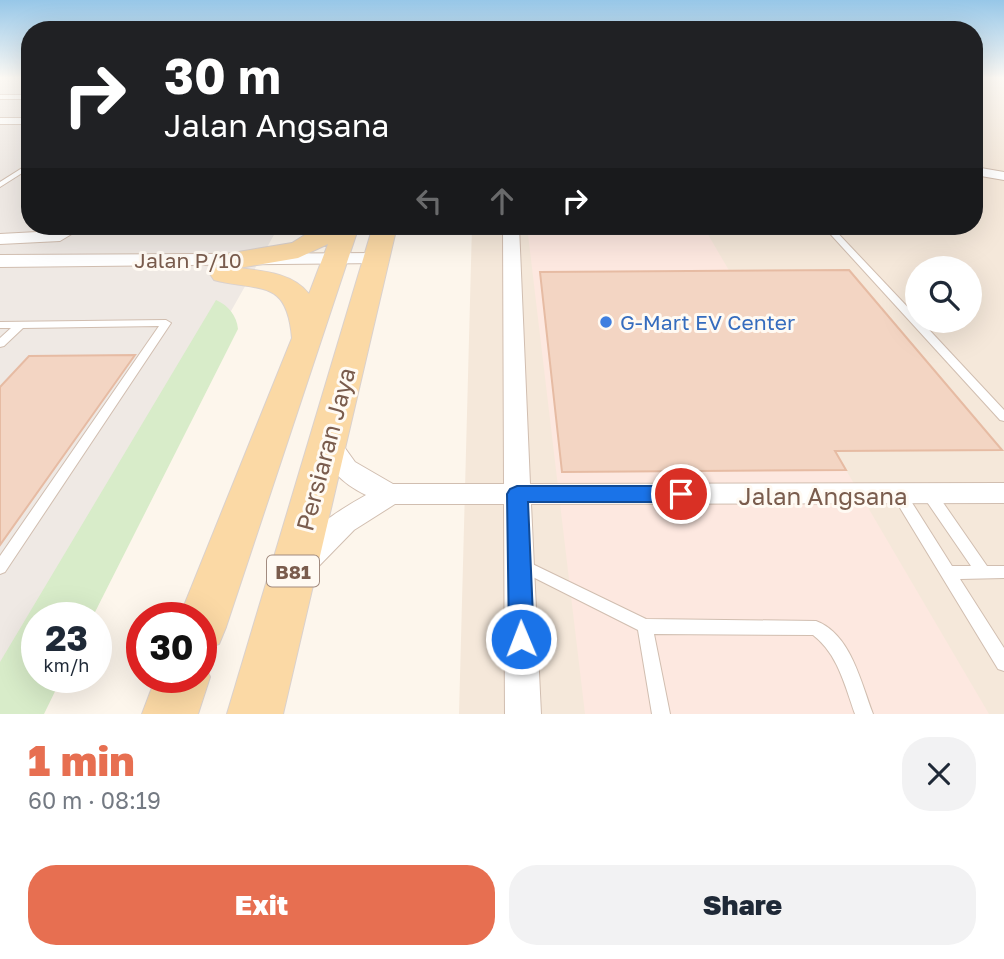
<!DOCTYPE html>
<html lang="en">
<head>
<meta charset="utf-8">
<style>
  :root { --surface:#fff; --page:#f2f2f3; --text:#1f2937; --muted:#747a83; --accent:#e76f51 }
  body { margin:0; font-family:"Golos Text",sans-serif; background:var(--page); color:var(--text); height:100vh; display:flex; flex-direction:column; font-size:26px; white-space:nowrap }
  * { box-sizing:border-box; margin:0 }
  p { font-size:23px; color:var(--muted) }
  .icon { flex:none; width:38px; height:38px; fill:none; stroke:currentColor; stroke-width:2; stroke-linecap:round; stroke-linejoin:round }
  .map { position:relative; height:714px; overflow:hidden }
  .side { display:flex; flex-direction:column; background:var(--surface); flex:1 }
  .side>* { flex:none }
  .banner { position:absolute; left:21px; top:21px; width:962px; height:214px; border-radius:28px; box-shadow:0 7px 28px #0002; background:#202124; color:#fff; overflow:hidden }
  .fabs { position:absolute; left:905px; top:256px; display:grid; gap:14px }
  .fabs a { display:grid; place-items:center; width:77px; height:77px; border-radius:50%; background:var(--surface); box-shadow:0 7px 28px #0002; font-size:35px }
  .speed { position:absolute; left:21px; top:602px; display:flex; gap:14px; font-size:35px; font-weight:700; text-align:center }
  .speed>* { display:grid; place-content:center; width:91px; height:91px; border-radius:50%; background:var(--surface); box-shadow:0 7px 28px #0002; line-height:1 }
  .speed small { font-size:18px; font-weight:400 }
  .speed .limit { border:10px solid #d22; background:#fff; color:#111 }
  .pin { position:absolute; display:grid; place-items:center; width:60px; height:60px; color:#fff; margin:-30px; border:4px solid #fff; border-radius:50%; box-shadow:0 2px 7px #0007 }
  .me { position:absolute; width:77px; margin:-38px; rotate:359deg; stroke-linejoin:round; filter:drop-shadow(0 0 5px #0008) }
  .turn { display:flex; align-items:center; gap:24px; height:147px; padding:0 28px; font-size:32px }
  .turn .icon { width:91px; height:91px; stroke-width:2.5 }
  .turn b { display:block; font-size:49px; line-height:60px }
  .lanes { display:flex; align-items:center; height:66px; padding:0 28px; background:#0003; justify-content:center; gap:35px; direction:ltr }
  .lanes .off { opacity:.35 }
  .round { display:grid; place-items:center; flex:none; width:74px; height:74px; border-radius:28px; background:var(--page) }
  .summary { display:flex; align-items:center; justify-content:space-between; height:119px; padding:0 28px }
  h1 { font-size:42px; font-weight:800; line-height:52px; color:var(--accent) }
  .action { display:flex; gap:14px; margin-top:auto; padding:14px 28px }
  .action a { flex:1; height:80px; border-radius:28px; background:var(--accent); color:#fff; font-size:28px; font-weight:800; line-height:80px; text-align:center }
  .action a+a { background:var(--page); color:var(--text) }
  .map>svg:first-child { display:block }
</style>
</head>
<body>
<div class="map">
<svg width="1004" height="714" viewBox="0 0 1004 714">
  <rect width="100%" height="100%" fill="#fdf6ec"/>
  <path fill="#f5e8da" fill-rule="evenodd" d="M975,77H1004V714H459L472,226H975ZM917,268H970V320H917Z"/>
  <polygon fill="#fde8e0" points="527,226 703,226 989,714 585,714"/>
  <polygon fill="#efe9e4" points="0,77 30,77 30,226 279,226 58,618 37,618 4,714 0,714"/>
  <path fill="#d8ecc9" d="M216,300C228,305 237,316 238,329L92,618H37V677H62L44,714H0V662Z"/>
  <g fill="#f3d5c3" stroke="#e6bba3" stroke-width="2">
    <polygon points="849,270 1002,450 835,451 846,470 562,472 540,272"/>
    <polygon points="135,355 0,545 0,387 29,356"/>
  </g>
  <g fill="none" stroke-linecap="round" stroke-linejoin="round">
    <defs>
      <g id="service">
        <rect x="0" y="95" width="30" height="4"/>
        <polygon points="30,163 30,168 0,187 0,182"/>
        <polygon points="823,226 831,226 917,317 917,320 920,320 1004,410 1004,421 1000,420"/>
        <polygon points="166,320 171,323 5,572 0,574 0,556 159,326 23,328 4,346 0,347 0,338 11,328 0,328 0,322"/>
        <polygon points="899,489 904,490 952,566 971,566 925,499 923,495 925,491 930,490 935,491 987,566 1004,566 1004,578 960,579 1004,648 1004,671 998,669 894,498 892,494 894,490"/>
        <path d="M522,559L646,619L816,621C851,634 861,683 873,714H855C845,686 838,654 813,635L654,634L670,714H652L638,630L517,569L515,565L517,561Z"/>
      </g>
      <g id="minor">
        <rect x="0" y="118" width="30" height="6"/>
        <polygon points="975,167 1004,172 1004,180 975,175"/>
        <polygon points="66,226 85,226 60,241 0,244 0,234 56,231"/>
        <path d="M503,226H519L530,484L1004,483V503L531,504L541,714H505L504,504H395L354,530L315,570L305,573L295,570L290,561C304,532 339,510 366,495C341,483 327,467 316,443L319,437L328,434L337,437L355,462L393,484H504Z"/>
      </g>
      <polygon id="tertiary" points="376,253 383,255 387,259 383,263 0,267 0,255"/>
      <g id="primary">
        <path d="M319,226H359L226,627L219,644L201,650V618H179L292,338C287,278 261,292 214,280L210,274L214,268L230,266L223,260L226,254L292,243ZM328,244L309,294C293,273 263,271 239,268L298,258Z"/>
        <polygon points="373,226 397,226 283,714 227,714"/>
        <polygon points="201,658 210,677 198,714 142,714 156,677 201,677"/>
      </g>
    </defs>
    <use href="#service" stroke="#d1beb0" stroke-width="2"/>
    <use href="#minor" stroke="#d1beb0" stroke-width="2"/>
    <use href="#tertiary" stroke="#d1beb0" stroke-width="2"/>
    <use href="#primary" stroke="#dad1cd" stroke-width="2"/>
    <use href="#service" fill="#fff" fill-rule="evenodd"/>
    <use href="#minor" fill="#fff" fill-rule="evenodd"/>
    <use href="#tertiary" fill="#fff" fill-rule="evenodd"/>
    <use href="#primary" fill="#fbd9a5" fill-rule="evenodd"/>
  </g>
  <linearGradient id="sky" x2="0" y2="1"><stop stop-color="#97c7e8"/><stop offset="0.44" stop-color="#fefbf6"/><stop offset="1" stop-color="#fefbf6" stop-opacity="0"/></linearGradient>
  <rect width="1004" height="177" fill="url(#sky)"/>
  <polygon fill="#1a73e8" stroke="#114b97" stroke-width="2" points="517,486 681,486 688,489 691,494 688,500 681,502 528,502 534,639 530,647 521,650 513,647 509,639 507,494 510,489"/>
  <circle fill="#3f7fe0" stroke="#fffaf3" stroke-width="2.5" cx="606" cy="322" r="7"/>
  <g text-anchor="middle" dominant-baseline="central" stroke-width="6" stroke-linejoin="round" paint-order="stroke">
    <rect fill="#fffaf3" stroke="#a28b7f" stroke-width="2" x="267" y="555.5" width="52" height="31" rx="5"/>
    <g font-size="19" font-weight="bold" fill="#7a5c4d">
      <text x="293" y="571">B81</text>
    </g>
    <g font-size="21" fill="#7a5c4d" stroke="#fffaf3">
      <text x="188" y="260">Jalan P/10</text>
    </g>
    <g font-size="21" fill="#366cbe" stroke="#fffaf3" text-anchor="start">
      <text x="620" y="322">G-Mart EV Center</text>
    </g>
    <g font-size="24" fill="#7a5c4d" stroke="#fffaf3">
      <text transform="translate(325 449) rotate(-75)">Persiaran Jaya</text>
      <text x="823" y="495">Jalan Angsana</text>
    </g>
  </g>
</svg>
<div class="fabs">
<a><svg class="icon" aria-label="search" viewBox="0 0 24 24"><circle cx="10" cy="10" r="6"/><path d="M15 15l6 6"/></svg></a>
</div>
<div class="speed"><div>23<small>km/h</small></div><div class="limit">30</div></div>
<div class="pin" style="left:681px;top:494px;background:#d93025"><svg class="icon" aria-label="arrive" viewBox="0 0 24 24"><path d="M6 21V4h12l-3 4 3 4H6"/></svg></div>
<svg class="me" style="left:521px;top:639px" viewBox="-20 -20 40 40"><circle r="17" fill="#1a73e8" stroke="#fff" stroke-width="3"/><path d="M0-11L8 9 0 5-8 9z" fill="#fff"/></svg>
<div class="banner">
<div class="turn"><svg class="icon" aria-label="right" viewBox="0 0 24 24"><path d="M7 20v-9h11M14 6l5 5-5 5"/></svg><div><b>30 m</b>Jalan Angsana</div></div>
<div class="lanes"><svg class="icon off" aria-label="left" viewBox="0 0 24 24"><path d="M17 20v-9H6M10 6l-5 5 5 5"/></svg><svg class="icon off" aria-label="ahead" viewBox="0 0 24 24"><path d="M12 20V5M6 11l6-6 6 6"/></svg><svg class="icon" aria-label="right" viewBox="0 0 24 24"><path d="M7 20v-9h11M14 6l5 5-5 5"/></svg></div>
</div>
</div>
<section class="side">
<div class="summary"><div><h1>1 min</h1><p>60 m · 08:19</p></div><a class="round"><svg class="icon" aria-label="close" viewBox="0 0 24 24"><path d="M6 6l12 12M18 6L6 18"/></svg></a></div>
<div class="action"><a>Exit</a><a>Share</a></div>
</section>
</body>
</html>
